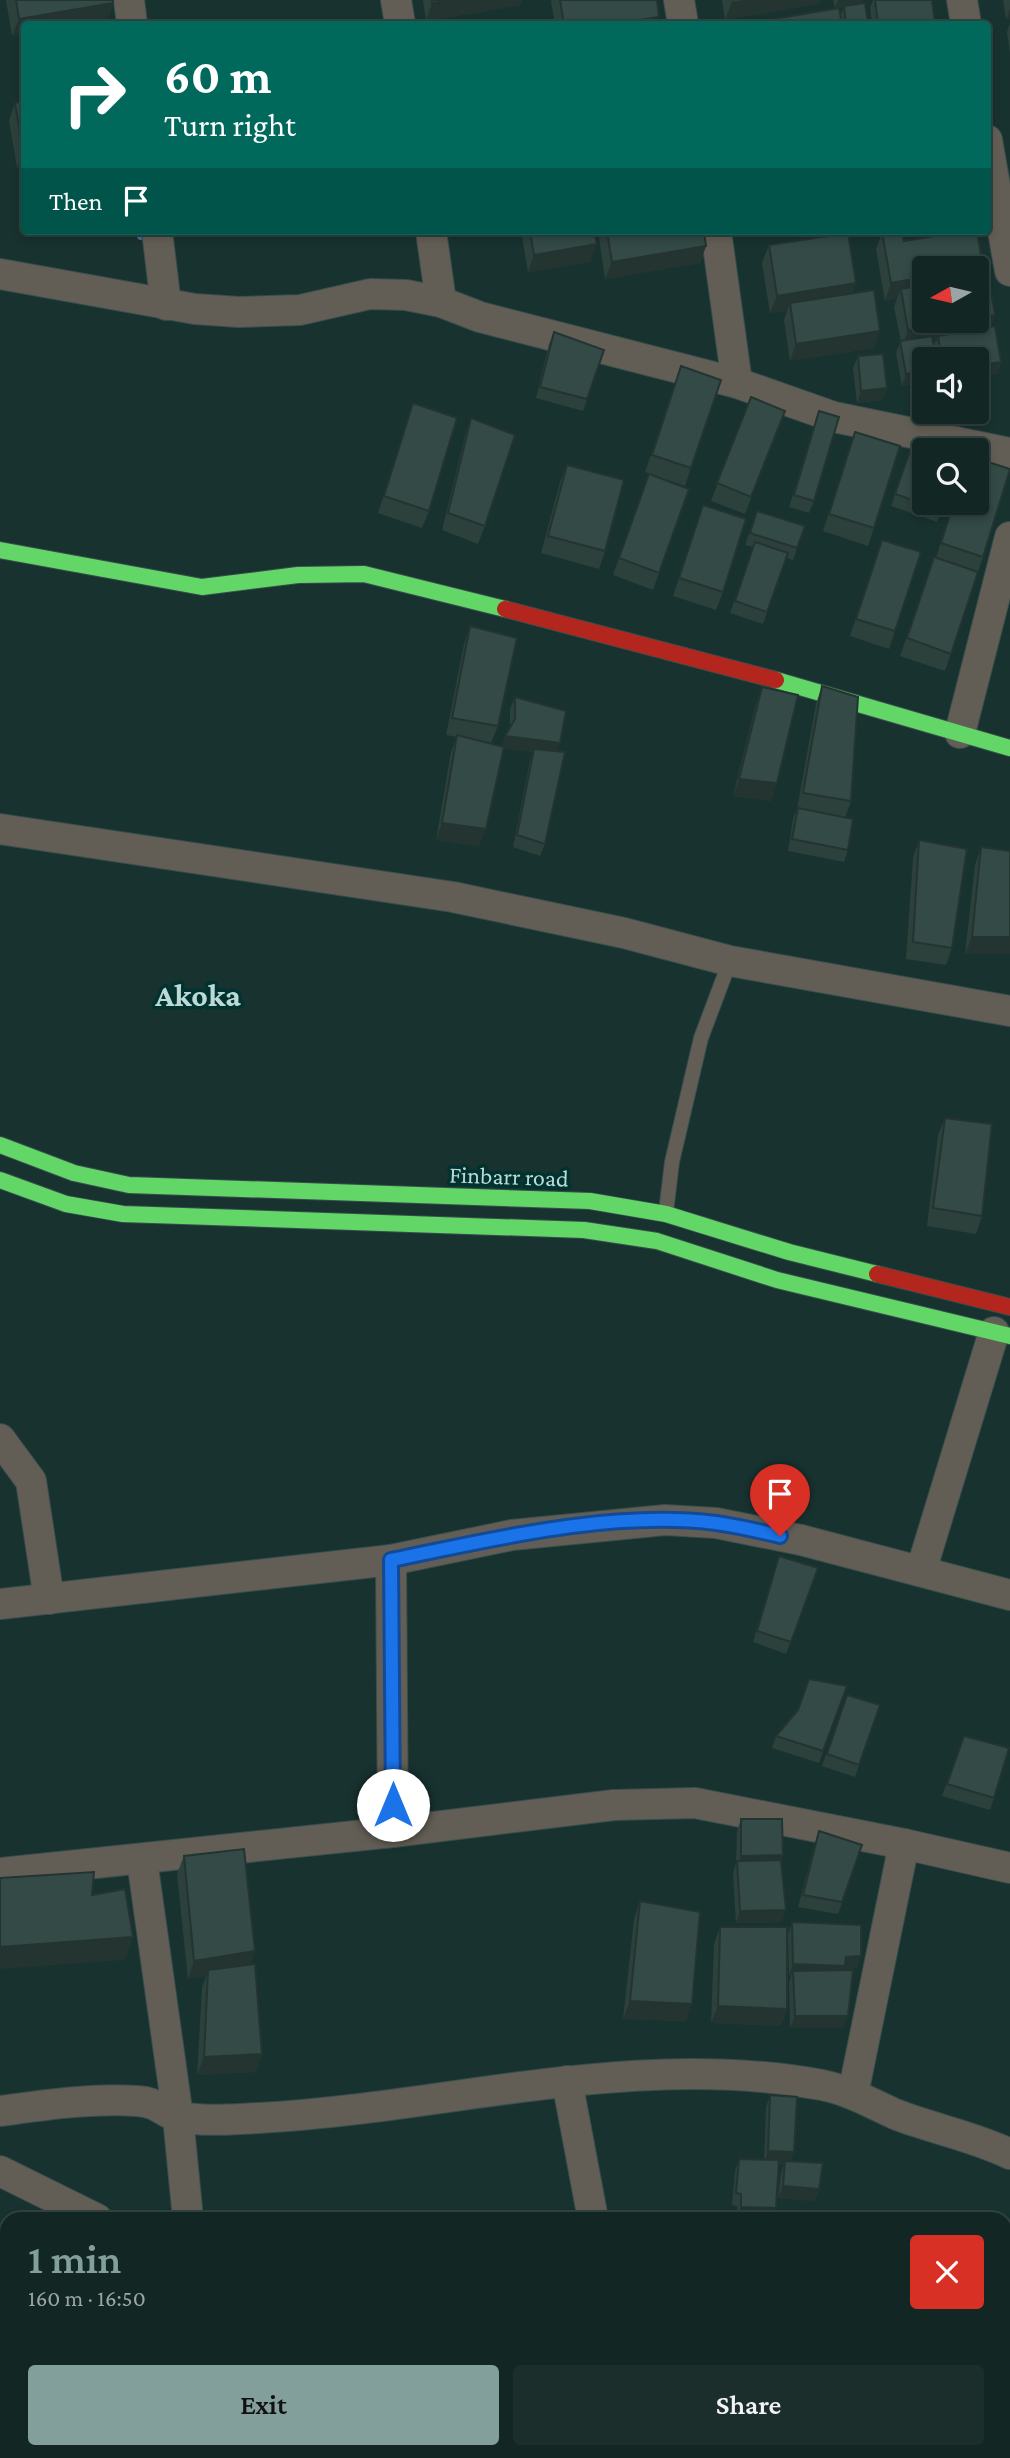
<!DOCTYPE html>
<html lang="en">
<head>
<meta charset="utf-8">
<style>
  :root { --surface:#122624; --page:#1b2e2c; --text:#f1f3f6; --muted:#9ca5a6; --line:#314341; --accent:#839f9c }
  body { margin:0; font-family:"Crimson Pro",serif; background:var(--page); color:var(--text); height:100vh; display:flex; flex-direction:column; font-size:26px; white-space:nowrap }
  * { box-sizing:border-box; margin:0 }
  p { font-size:23px; color:var(--muted) }
  .icon { flex:none; width:38px; height:38px; fill:none; stroke:currentColor; stroke-width:2; stroke-linecap:round; stroke-linejoin:round }
  .map { position:relative; flex:1; overflow:hidden }
  .drawer { position:absolute; left:0px; top:2212px; width:1012px; height:247px; display:flex; flex-direction:column; background:var(--surface); border-radius:21px 21px 0 0; box-shadow:0 4px 10px #0003,0 0 0 2px var(--line) }
  .drawer>* { flex:none }
  .top-card { position:absolute; left:21px; top:21px; width:970px; height:214px; border-radius:7px; box-shadow:0 4px 10px #0003,0 0 0 2px var(--line); background:#00695c; color:#fff; overflow:hidden }
  .needle { width:46px; rotate:262deg }
  .controls { position:absolute; left:912px; top:256px; display:grid; gap:14px }
  .controls a { display:grid; place-items:center; width:77px; height:77px; border-radius:7px; background:var(--surface); box-shadow:0 4px 10px #0003,0 0 0 2px var(--line); font-size:35px }
  .pin { position:absolute; display:grid; place-items:center; width:60px; height:60px; color:#fff; margin:-72px -30px; border-radius:50% 50% 50% 0; rotate:-45deg; box-shadow:0 0 7px #0007 }
  .pin .icon { rotate:45deg }
  .me { position:absolute; width:77px; margin:-38px; rotate:0deg; stroke-linejoin:round; filter:drop-shadow(0 0 5px #0008) }
  .turn { display:flex; align-items:center; gap:24px; height:147px; padding:0 28px; font-size:32px }
  .turn .icon { width:91px; height:91px; stroke-width:2.5 }
  .turn b { display:block; font-size:49px; line-height:60px }
  .then { display:flex; align-items:center; height:66px; padding:0 28px; background:#0003; gap:14px; font-size:26px }
  .round { display:grid; place-items:center; flex:none; width:74px; height:74px; border-radius:7px; background:var(--page) }
  .overview { display:flex; align-items:center; justify-content:space-between; height:119px; padding:0 28px }
  h1 { font-size:42px; font-weight:600; line-height:52px; color:var(--accent) }
  .primary-button { display:flex; gap:14px; margin-top:auto; padding:14px 28px }
  .primary-button a { flex:1; height:80px; border-radius:7px; background:var(--accent); color:#111; font-size:28px; font-weight:600; line-height:80px; text-align:center }
  .primary-button a+a { background:var(--page); color:var(--text) }
  .map>svg:first-child { display:block }
</style>
</head>
<body>
<div class="map">
<svg width="1010" height="2458" viewBox="0 0 1010 2458">
  <rect width="100%" height="100%" fill="#183230"/>
  <g fill="none" stroke-linecap="round" stroke-linejoin="round">
    <polyline stroke="#47749a" stroke-width="8" points="140,231 141,236"/>
    <defs>
      <polyline id="lane" points="666,1212 672,1162 701,1038 730,961"/>
      <g id="street">
        <polyline points="129,0 132,24"/>
        <polyline points="396,0 400,24"/>
        <polyline points="679,0 683,24"/>
        <polyline points="962,0 966,24"/>
        <polyline points="987,140 1010,271"/>
        <polyline points="157,231 166,305"/>
        <polyline points="431,231 441,302"/>
        <polyline points="716,231 737,383"/>
        <polyline points="0,274 195,309 239,312 300,310 370,294 406,295 441,302 480,317 737,383 834,417 1010,453"/>
        <polyline points="960,733 1010,537"/>
        <polyline points="0,829 453,897 624,933 730,961 1010,1011"/>
        <polyline points="0,1439 31,1481 49,1599"/>
        <polyline points="391,1560 393,1832"/>
        <polyline points="921,1571 994,1332"/>
        <polyline points="0,1604 391,1560 512,1535 665,1520 716,1523 801,1540 1010,1595"/>
        <polyline points="142,1860 178,2117 188,2219"/>
        <polyline points="0,1873 393,1832 614,1805 695,1803 904,1844 1010,1868"/>
        <polyline points="567,2081 593,2219"/>
        <polyline points="853,2094 904,1844"/>
        <path d="M0,2111C45,2105 91,2098 137,2101C160,2102 165,2115 180,2117C204,2122 235,2119 259,2118C447,2108 633,2050 822,2085C848,2090 871,2103 895,2114C933,2129 973,2136 1010,2154"/>
        <polyline points="0,2171 97,2219"/>
        <polyline points="1004,2253 1010,2252"/>
        <polyline points="624,2452 624,2458"/>
      </g>
      <g id="fast">
        <polyline points="0,550 202,587 298,575 364,574 505,609"/>
        <polyline points="776,680 1010,748"/>
        <polyline points="0,1145 74,1173 129,1185 590,1201 666,1214 789,1252 877,1274"/>
        <polyline points="0,1180 66,1204 123,1214 584,1230 657,1241 777,1280 1010,1336"/>
      </g>
      <g id="jam">
        <polyline points="505,609 776,680"/>
        <polyline points="877,1274 1010,1307"/>
      </g>
    </defs>
    <use href="#lane" stroke="#384e4c" stroke-width="16"/>
    <use href="#street" stroke="#384e4c" stroke-width="32"/>
    <use href="#fast" stroke="#384e4c" stroke-width="18"/>
    <use href="#jam" stroke="#384e4c" stroke-width="18"/>
    <use href="#lane" stroke="#635e55" stroke-width="14"/>
    <use href="#street" stroke="#635e55" stroke-width="30"/>
    <use href="#fast" stroke="#63d668" stroke-width="16"/>
    <use href="#jam" stroke="#b3261e" stroke-width="16"/>
  </g>
  <g fill="#2c403c">
    <polygon points="6,0 113,0 113,3 107,21 12,36"/>
    <polygon points="423,0 522,0 520,5 426,21"/>
    <polygon points="552,0 657,0 656,24 555,24 551,2"/>
    <polygon points="722,0 821,0 819,4 725,20"/>
    <polygon points="833,0 862,0 861,3 868,24 745,24 840,16 844,7 835,8"/>
    <polygon points="873,0 932,0 935,24 872,24 870,8"/>
    <polygon points="1003,0 1010,0 1010,19 1006,19"/>
    <polygon points="1010,23 1010,54 1007,32"/>
    <polygon points="24,101 24,167 17,168 9,120 15,103"/>
    <polygon points="521,231 594,231 590,262 528,272"/>
    <polygon points="598,231 704,231 706,246 700,263 605,279"/>
    <polygon points="952,231 977,231 980,275 995,315 991,327 1001,362 997,374 976,377 976,359 924,359 924,382 902,386 896,353 901,341 894,307 897,298 885,301 876,249 882,232 904,241 951,233"/>
    <polygon points="769,245 853,293 880,331 874,348 790,361 784,320 787,311 770,313 762,263"/>
    <polygon points="554,332 604,350 583,411 536,398 549,344"/>
    <polygon points="858,356 887,388 882,400 857,403 853,368"/>
    <polygon points="675,384 691,468 685,486 645,472"/>
    <polygon points="751,397 785,411 745,514 711,501"/>
    <polygon points="413,403 429,511 422,528 378,513"/>
    <polygon points="819,411 814,501 809,513 789,507"/>
    <polygon points="471,418 485,526 478,544 442,530 465,436"/>
    <polygon points="855,432 874,528 868,546 823,531"/>
    <polygon points="911,448 944,502 937,522 891,506"/>
    <polygon points="567,465 605,551 599,569 541,553 560,482"/>
    <polygon points="649,474 689,489 653,590 613,575"/>
    <polygon points="953,502 976,502 983,557 945,671 900,656 928,575 936,558"/>
    <polygon points="703,505 723,592 716,610 673,596"/>
    <polygon points="757,511 805,526 793,560 786,558 763,624 730,613 753,547 745,545"/>
    <polygon points="882,540 895,631 889,649 850,636"/>
    <polygon points="470,626 498,726 491,743 502,746 510,727 510,709 515,697 557,751 545,844 540,856 513,847 530,761 533,752 504,748 479,846 436,840 451,752 457,737 446,735 464,644"/>
    <polygon points="822,686 851,801 845,818 848,850 844,862 788,851 793,819 797,809 816,704"/>
    <polygon points="762,687 771,801 733,796 756,704"/>
    <polygon points="919,840 952,948 946,965 906,959 913,858"/>
    <polygon points="981,847 1010,851 1010,954 965,954 975,865"/>
    <polygon points="945,1118 982,1216 976,1234 927,1226 938,1135"/>
    <polygon points="779,1556 818,1568 786,1654 753,1642"/>
    <polygon points="847,1686 819,1763 772,1748 776,1736"/>
    <polygon points="847,1695 880,1705 855,1777 822,1766"/>
    <polygon points="964,1736 994,1798 990,1810 942,1796"/>
    <polygon points="741,1819 783,1855 781,1860 782,1922 736,1923 733,1873 736,1863 737,1831"/>
    <polygon points="819,1831 862,1845 838,1914 798,1907 815,1843"/>
    <polygon points="184,1856 250,1964 256,2072 197,2075 202,1988 206,1976 188,1979 177,1874"/>
    <polygon points="640,1901 686,2021 623,2019 634,1919"/>
    <polygon points="792,1922 857,1968 843,1969 843,1970 844,2028 790,2028 789,1983 791,1976 789,1976 788,1934"/>
    <polygon points="720,1927 787,2009 781,2026 711,2023 714,1944"/>
    <polygon points="770,2095 794,2152 790,2161 819,2189 815,2201 778,2198 781,2173 784,2164 779,2164 776,2208 772,2219 736,2219 737,2206 732,2205 735,2171 739,2159 764,2160 766,2107"/>
    <polygon points="1010,2317 1010,2335 1008,2324"/>
    <polygon points="1010,2368 1010,2386 1008,2372"/>
    <polygon points="959,2452 1004,2452 1010,2454 1009,2458 959,2458"/>
  </g>
  <g fill="#243431">
    <polygon points="452,0 522,0 520,5 426,21 432,3"/>
    <polygon points="744,0 821,0 819,4 725,20 732,2"/>
    <polygon points="838,0 862,0 861,4 835,8"/>
    <polygon points="113,3 107,21 84,24 24,24 24,34 12,36 19,19"/>
    <polygon points="1010,9 1010,19 1006,19"/>
    <polygon points="659,17 656,24 613,24"/>
    <polygon points="23,150 24,150 24,167 17,168"/>
    <polygon points="204,231 229,231 202,235"/>
    <polygon points="597,244 590,262 528,272 534,255"/>
    <polygon points="706,246 700,263 605,279 612,262"/>
    <polygon points="983,267 977,285 976,285 976,268"/>
    <polygon points="924,277 924,294 901,289 897,298 885,301 891,283"/>
    <polygon points="856,283 850,301 790,303 787,311 770,313 777,296"/>
    <polygon points="995,315 989,333 938,336 936,342 902,348 908,330 966,320 976,320 976,318"/>
    <polygon points="880,331 874,348 790,361 796,344"/>
    <polygon points="1001,362 997,374 976,377 976,366"/>
    <polygon points="924,371 924,382 902,386 906,374"/>
    <polygon points="887,388 882,400 857,403 861,391"/>
    <polygon points="505,736 560,743 556,755 501,748"/>
    <polygon points="739,779 777,783 771,801 733,796"/>
    <polygon points="442,823 486,829 479,846 436,840"/>
    <polygon points="972,937 1010,937 1010,954 965,954"/>
    <polygon points="783,1855 779,1867 737,1865 741,1856"/>
    <polygon points="786,1910 782,1922 736,1923 740,1911"/>
    <polygon points="133,1937 125,1960 0,1969 0,1947"/>
    <polygon points="255,1951 249,1969 208,1970 206,1976 188,1979 194,1961"/>
    <polygon points="861,1956 857,1968 843,1969 840,1978 793,1971 791,1976 789,1976 793,1964 846,1957"/>
    <polygon points="630,2001 692,2004 686,2021 623,2019"/>
    <polygon points="718,2006 787,2009 781,2026 711,2023"/>
    <polygon points="795,2016 848,2016 844,2028 790,2028"/>
    <polygon points="262,2054 256,2072 197,2075 204,2057"/>
    <polygon points="768,2151 794,2152 789,2164 764,2163"/>
    <polygon points="783,2186 819,2189 815,2201 778,2198"/>
    <polygon points="741,2207 776,2208 772,2219 736,2219"/>
    <polygon points="1010,2451 1009,2458 967,2458 968,2456"/>
  </g>
  <g fill="#334a46" stroke="#243431" stroke-width="2">
    <polygon points="16,0 113,0 113,3 19,19"/>
    <polygon points="432,0 452,0 432,3"/>
    <polygon points="560,0 657,0 659,17 613,24 564,24"/>
    <polygon points="875,0 932,0 935,24 878,24"/>
    <polygon points="865,3 868,24 846,24 844,6"/>
    <polygon points="839,8 842,24 745,24"/>
    <polygon points="24,101 24,150 23,150 15,103"/>
    <polygon points="530,231 594,231 597,244 534,255"/>
    <polygon points="607,231 704,231 706,246 612,262"/>
    <polygon points="886,231 902,231 904,241 958,232 957,231 977,231 983,267 976,268 924,268 924,277 891,283 882,232"/>
    <polygon points="848,233 856,283 777,296 769,245"/>
    <polygon points="988,274 995,315 976,318 976,276"/>
    <polygon points="924,285 924,320 966,320 908,330 901,289"/>
    <polygon points="874,290 880,331 796,344 790,303"/>
    <polygon points="995,326 1001,362 976,366 976,359 942,359 938,336"/>
    <polygon points="554,332 604,350 587,399 540,387"/>
    <polygon points="932,336 936,359 924,359 924,371 906,374 900,341"/>
    <polygon points="883,354 887,388 861,391 858,356"/>
    <polygon points="681,366 721,380 691,468 652,455"/>
    <polygon points="751,397 785,411 751,497 717,483"/>
    <polygon points="413,403 457,418 429,511 384,496"/>
    <polygon points="819,411 839,417 814,501 794,495"/>
    <polygon points="471,418 515,435 485,526 448,513"/>
    <polygon points="855,432 900,446 874,528 829,514"/>
    <polygon points="911,448 924,452 924,502 944,502 942,510 895,494"/>
    <polygon points="976,458 1010,469 983,557 941,543 954,502 976,502"/>
    <polygon points="567,465 624,480 605,551 548,536"/>
    <polygon points="649,474 689,489 659,573 619,558"/>
    <polygon points="703,505 746,519 723,592 679,578"/>
    <polygon points="757,511 805,526 797,548 750,533"/>
    <polygon points="882,540 921,552 895,631 856,619"/>
    <polygon points="755,542 788,553 767,612 735,601"/>
    <polygon points="934,557 978,572 951,654 907,638"/>
    <polygon points="470,626 517,638 498,726 452,718"/>
    <polygon points="822,686 858,697 851,801 803,793"/>
    <polygon points="762,687 798,695 777,783 739,779"/>
    <polygon points="515,697 566,711 560,743 505,736 515,719"/>
    <polygon points="457,735 504,747 486,829 442,823"/>
    <polygon points="534,749 565,752 545,844 517,835"/>
    <polygon points="798,808 853,819 848,850 792,839"/>
    <polygon points="919,840 967,849 952,948 913,942"/>
    <polygon points="981,847 1010,851 1010,937 972,937"/>
    <polygon points="945,1118 992,1124 982,1216 933,1208"/>
    <polygon points="779,1556 818,1568 791,1642 757,1631"/>
    <polygon points="809,1679 847,1686 823,1751 776,1736 798,1710"/>
    <polygon points="847,1695 880,1705 859,1765 827,1754"/>
    <polygon points="964,1736 1009,1748 994,1798 947,1784"/>
    <polygon points="741,1819 782,1819 783,1855 741,1856"/>
    <polygon points="819,1831 862,1845 842,1902 803,1895"/>
    <polygon points="244,1849 255,1951 194,1961 184,1856"/>
    <polygon points="781,1860 786,1910 740,1911 737,1861"/>
    <polygon points="94,1872 92,1895 125,1889 133,1937 0,1947 0,1878"/>
    <polygon points="640,1901 700,1912 692,2004 630,2001"/>
    <polygon points="792,1922 861,1925 861,1956 846,1957 845,1966 793,1964"/>
    <polygon points="720,1927 787,1927 787,2009 718,2006"/>
    <polygon points="255,1964 262,2054 204,2057 208,1970"/>
    <polygon points="853,1970 848,2016 795,2016 793,1971"/>
    <polygon points="770,2095 797,2097 794,2152 768,2151"/>
    <polygon points="739,2159 779,2160 776,2208 741,2207 741,2194 736,2193"/>
    <polygon points="785,2161 823,2163 819,2189 783,2186"/>
    <polygon points="1004,2392 1010,2440 1010,2451 1004,2452"/>
    <polygon points="967,2452 1003,2452 968,2456"/>
  </g>
  <g fill="none" stroke-linecap="round" stroke-linejoin="round">
    <defs>
      <path id="route" d="M393,1805L391,1560C493,1539 612,1510 716,1523C738,1526 759,1531 780,1536"/>
    </defs>
    <use href="#route" stroke="#114b97" stroke-width="18"/>
    <use href="#route" stroke="#1a73e8" stroke-width="12"/>
  </g>
  <g text-anchor="middle" dominant-baseline="central" stroke-width="7" stroke-linejoin="round" paint-order="stroke">
    <g font-size="24" fill="#bcd9d6" stroke="#003330">
      <text transform="translate(509 1176) rotate(2)">Finbarr road</text>
    </g>
    <g font-size="32" font-weight="bold" fill="#bcd9d6" stroke="#003330">
      <text x="198" y="995">Akoka</text>
    </g>
  </g>
</svg>
<div class="controls">
<a><svg class="needle" viewBox="-14 -14 28 28"><path d="M0-13l5 13h-10z" fill="#e53935"/><path d="M0 13l5-13h-10z" fill="#9ca5a6"/></svg></a>
<a><svg class="icon" aria-label="sound" viewBox="0 0 24 24"><path d="M4 9h4l5-4v14l-5-4H4zM17 9q2 3 0 6"/></svg></a>
<a><svg class="icon" aria-label="search" viewBox="0 0 24 24"><circle cx="10" cy="10" r="6"/><path d="M15 15l6 6"/></svg></a>
</div>
<div class="pin" style="left:780px;top:1536px;background:#d93025"><svg class="icon" aria-label="arrive" viewBox="0 0 24 24"><path d="M6 21V4h12l-3 4 3 4H6"/></svg></div>
<svg class="me" style="left:393px;top:1805px" viewBox="-20 -20 40 40"><circle r="19" fill="#fff"/><path d="M0-13L10 11 0 6-10 11z" fill="#1a73e8"/></svg>
<div class="top-card">
<div class="turn"><svg class="icon" aria-label="right" viewBox="0 0 24 24"><path d="M7 20v-9h11M14 6l5 5-5 5"/></svg><div><b>60 m</b>Turn right</div></div>
<div class="then">Then<svg class="icon" aria-label="arrive" viewBox="0 0 24 24"><path d="M6 21V4h12l-3 4 3 4H6"/></svg></div>
</div>
<section class="drawer">
<div class="overview"><div><h1>1 min</h1><p>160 m · 16:50</p></div><a class="round" style="background:#d93025;color:#fff"><svg class="icon" aria-label="close" viewBox="0 0 24 24"><path d="M6 6l12 12M18 6L6 18"/></svg></a></div>
<div class="primary-button"><a>Exit</a><a>Share</a></div>
</section>
</div>
</body>
</html>
